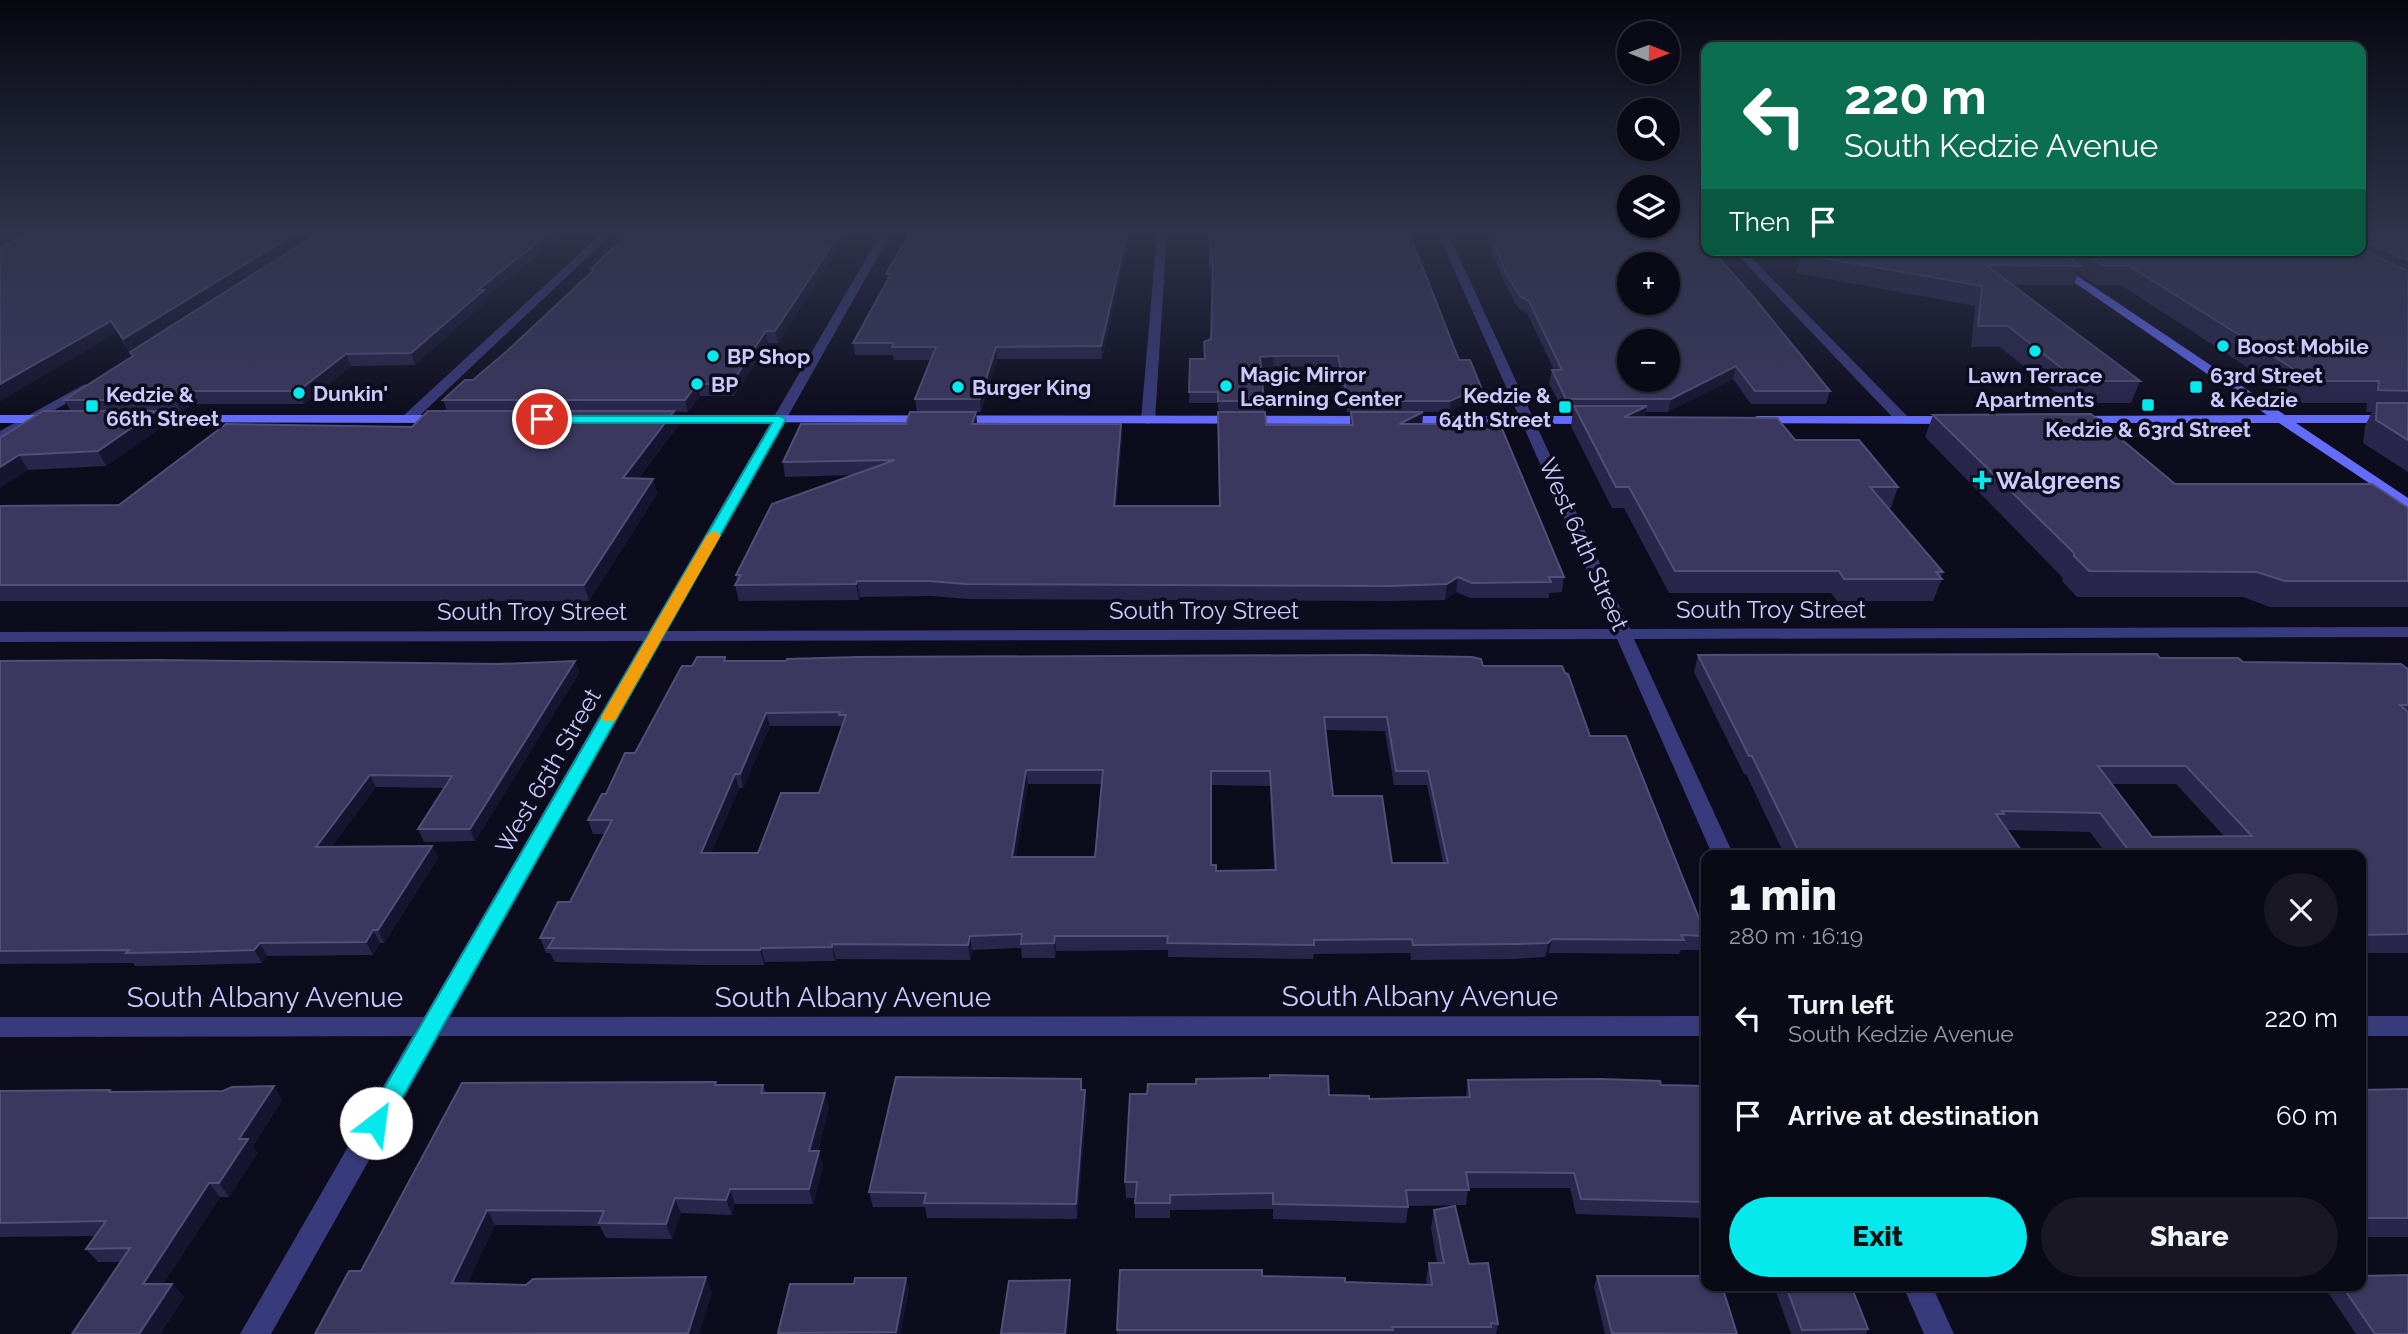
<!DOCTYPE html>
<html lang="en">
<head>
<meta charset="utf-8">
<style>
  :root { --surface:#0a0916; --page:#181723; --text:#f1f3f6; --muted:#999aa1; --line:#2a2a35; --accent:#06e9ec }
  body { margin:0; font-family:Raleway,sans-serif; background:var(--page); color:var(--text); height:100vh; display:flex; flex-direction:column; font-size:26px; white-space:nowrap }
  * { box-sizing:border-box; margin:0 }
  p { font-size:23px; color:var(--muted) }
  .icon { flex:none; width:38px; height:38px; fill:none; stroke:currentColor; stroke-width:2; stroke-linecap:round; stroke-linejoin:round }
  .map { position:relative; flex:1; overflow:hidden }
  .details { position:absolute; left:1701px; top:850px; width:665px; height:441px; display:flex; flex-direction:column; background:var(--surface); border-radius:14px; box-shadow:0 2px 5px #0004,0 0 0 2px var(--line) }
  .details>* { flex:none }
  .guide { position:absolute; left:1701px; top:42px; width:665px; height:214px; border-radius:14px; box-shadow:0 2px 5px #0004,0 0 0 2px var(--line); background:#0b6e4f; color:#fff; overflow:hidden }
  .needle { width:46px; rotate:91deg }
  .controls { position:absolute; left:1617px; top:21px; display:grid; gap:14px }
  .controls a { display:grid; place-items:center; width:63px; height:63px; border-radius:50%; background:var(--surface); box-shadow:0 2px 5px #0004,0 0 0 2px var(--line); font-size:35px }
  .pin { position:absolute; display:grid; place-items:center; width:60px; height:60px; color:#fff; margin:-30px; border:4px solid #fff; border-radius:50%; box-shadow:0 2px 7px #0007 }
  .me { position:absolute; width:77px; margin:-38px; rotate:30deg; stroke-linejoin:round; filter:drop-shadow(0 0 5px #0008) }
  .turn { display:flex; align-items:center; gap:24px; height:147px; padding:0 28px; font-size:32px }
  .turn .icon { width:91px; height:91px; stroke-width:2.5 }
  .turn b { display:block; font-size:49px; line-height:60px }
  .then { display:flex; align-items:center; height:66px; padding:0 28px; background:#0003; gap:14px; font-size:26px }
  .round { display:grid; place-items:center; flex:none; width:74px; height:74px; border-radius:37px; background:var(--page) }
  .headline { display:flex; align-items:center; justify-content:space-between; height:119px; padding:0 28px }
  h1 { font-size:42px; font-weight:800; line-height:52px }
  .button { display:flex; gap:14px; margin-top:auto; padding:14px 28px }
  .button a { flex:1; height:80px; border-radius:42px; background:var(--accent); color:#111; font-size:28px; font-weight:800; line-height:80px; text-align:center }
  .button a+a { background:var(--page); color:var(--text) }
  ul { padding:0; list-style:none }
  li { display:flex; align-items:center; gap:21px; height:98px; padding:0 28px }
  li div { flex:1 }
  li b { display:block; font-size:26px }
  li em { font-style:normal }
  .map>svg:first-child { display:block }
</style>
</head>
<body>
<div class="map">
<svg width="2408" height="1334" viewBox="0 0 2408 1334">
  <rect width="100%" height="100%" fill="#0d0c1d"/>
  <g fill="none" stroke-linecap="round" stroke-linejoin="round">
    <g fill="#383b7b" fill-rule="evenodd">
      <polygon points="602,233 613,233 413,422 403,422 403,416"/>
      <polygon points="881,233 891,233 667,631 1613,629 1438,233 1448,233 1630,629 2408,627 2408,637 1634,639 1734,856 1713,856 1617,639 661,641 450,1017 1706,1016 1706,1036 439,1036 271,1334 240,1334 412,1036 0,1037 0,1017 424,1017 643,641 0,642 0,632 649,631"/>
      <polygon points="1157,233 1167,233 1155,420 1148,424 1141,420"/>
      <polygon points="1733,250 1744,250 1908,417 1908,423 1898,423"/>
      <polygon points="85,384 91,388 89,391 0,440 0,431"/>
      <rect x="2361" y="1016" width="47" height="20"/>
      <polygon points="1903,1286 1932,1286 1954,1334 1924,1334"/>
    </g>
    <g fill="#636cfb" fill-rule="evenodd">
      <polygon points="2027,250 2039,250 2285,415 2408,415 2408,423 2296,423 2408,498 2408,509 2279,423 2070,423 2068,420 2075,416 2267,415"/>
      <polygon points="0,415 52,415 59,419 52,423 0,423"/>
      <polygon points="136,415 444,415 451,419 444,423 131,422 131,416"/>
      <polygon points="654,415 1372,416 1379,420 1372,424 649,422 647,419"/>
      <polygon points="1400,416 1596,416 1603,420 1596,424 1395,423 1393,420"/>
      <polygon points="1757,416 1953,416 1960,420 1953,424 1752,423 1750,420"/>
    </g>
  </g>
  <g fill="#29254b" fill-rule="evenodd">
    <polygon points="0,233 317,233 129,352 117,332 0,401"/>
    <polygon points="319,233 565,233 486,297 487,301 415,365 351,366 304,404 194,404 181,412 156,412 163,426 106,466 28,470 0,438 71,411 64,400 133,356"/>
    <polygon points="848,233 778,343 768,343 734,396 700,396 688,412 675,412 678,426 638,479 653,479 657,494 589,601 0,601 0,506 119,505 412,427 447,411 443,400 473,380 507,351 592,271 591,269"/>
    <path d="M1130,233L1102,359H997L981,412H976L977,424H1121L1122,438L1116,506H1219L1218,403H1189L1190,359H1204V342L1211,339L1213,273H1210L1209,263L1210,233L1459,360L1480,397L1449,412H1423L1422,424L1564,577L1562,592L1549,593V598H1470L1456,592L1445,600L1389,601L968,599L931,596L860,597L859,600L739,601L735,585L737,582L736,575L853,475L785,477L783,462L906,424L917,412L915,399L931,360H894L893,355H855L853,343L887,280L886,274ZM1273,366L1337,367L1347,412H1350V425H1266L1264,412L1261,368Z"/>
    <polygon points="1484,233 1697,233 1830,391 1826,404 1751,404 1733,379 1668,412 1645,412 1644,417 1795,440 1898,487 1891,508 1888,508 1943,572 1941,577 1942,579 1933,601 1837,601 1831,593 1669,593 1624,508 1612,508 1571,426 1573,412 1564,412 1549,383 1552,370 1554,370 1527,313 1518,308 1504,282"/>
    <polygon points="2361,233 2408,233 2408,472 2363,443 2365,426 2372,412 2366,412 2367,403 2302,403 2121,285 2096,285 2078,273 2074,285 2012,285 2140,381 2131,403 2069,403 2000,347 1971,347 1975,306 1796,273 1801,254 1804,250 2361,250"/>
    <polygon points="1933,415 2175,484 2408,508 2408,607 2270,607 2243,597 2077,597 2062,581 2063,578 1925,437"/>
    <path d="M1698,655L2160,658L2408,669V953H2361V856H2108L2090,832L2007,830L2025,856H1785L1746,774H1744L1694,672ZM2111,784H2176L2224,836L2152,837Z"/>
    <path d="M725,657L727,661L1483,666L1590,736L1706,934V937L1702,950H1681L1679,954L1549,953L1545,957L1513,959L1411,960L1410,953L1314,954L1313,959L1168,957V950L1056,951L1055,958H1022L1021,948L972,950L970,960L836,959L835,961L765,962L764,965H701L555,962L550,953H546L540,938L570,902L605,834H593L588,820L635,753L692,666ZM770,726H841V729L819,793L758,853H711L739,788H743ZM1325,730L1385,731L1394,785H1427L1443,863H1392L1333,796ZM1028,784H1102L1095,857H1016ZM1211,785L1270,786L1274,870L1216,871L1211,865Z"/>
    <polygon points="0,661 499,664 575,661 579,673 475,841 424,842 418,829 444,788 376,787 332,846 432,846 438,858 384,943 380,943 373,955 267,956 262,963 196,965 135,966 133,963 0,964"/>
    <polygon points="1081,1079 1082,1090 1087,1105 1077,1219 927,1218 925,1207 873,1207 869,1192"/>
    <polygon points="1468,1080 1706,1086 1706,1218 1576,1214 1570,1188 1468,1188 1466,1205 1408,1206 1406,1223 1273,1219 1273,1209 1170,1210 1170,1218 1135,1218 1135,1198 1126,1198 1125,1182 1147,1094 1329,1095 1369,1099 1466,1097"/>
    <polygon points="717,1085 763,1085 766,1093 829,1108 818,1151 823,1166 813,1204 735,1204 732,1215 681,1213 672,1239 606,1238 600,1226 495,1225 467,1284 712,1292 699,1334 315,1334 361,1271"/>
    <polygon points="274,1086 282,1100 253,1146 257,1153 229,1197 220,1197 163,1284 172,1284 184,1297 160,1334 72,1334 121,1262 98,1262 86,1249 95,1236 0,1237 0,1091 110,1090 112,1092 223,1091"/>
    <polygon points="2408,1089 2408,1237 2361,1237 2361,1090"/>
    <polygon points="1434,1210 1469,1264 1498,1324 1496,1334 1117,1334 1117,1330 1345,1282 1427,1285 1426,1280 1429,1263 1437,1263 1431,1228"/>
    <polygon points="1597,1276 1737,1334 1605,1334 1594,1287"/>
    <polygon points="906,1278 909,1289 900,1334 778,1334 778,1333 854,1284"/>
    <polygon points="1774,1286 1851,1286 1868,1329 1866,1334 1791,1334"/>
    <polygon points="2326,1286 2361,1286 2408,1334 2356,1334 2325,1288"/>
  </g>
  <g fill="#171430">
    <polygon points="7,233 35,233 0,250 0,237"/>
    <polygon points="296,233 317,233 129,352 123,339"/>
    <polygon points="549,233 565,233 486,297 487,301 415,365 411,353 478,290"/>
    <polygon points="840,233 848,233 778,343 775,331"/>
    <polygon points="1127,233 1130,233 1102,359 1101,346"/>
    <polygon points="111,321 117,332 0,401 0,384"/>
    <polygon points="766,331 768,343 734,396 731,384"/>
    <polygon points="996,347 997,359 981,412 980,399"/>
    <polygon points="346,354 351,366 304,404 298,391"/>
    <polygon points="1273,356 1273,366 1260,368 1260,357"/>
    <polygon points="1736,366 1733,379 1668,412 1671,399"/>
    <polygon points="697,384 700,396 688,412 685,400"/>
    <polygon points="1481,387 1480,397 1449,412 1450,401"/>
    <polygon points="188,391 194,404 181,412 175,400"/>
    <polygon points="1647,406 1642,426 1624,417"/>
    <polygon points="156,411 163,426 106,466 98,451"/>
    <polygon points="674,411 678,426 627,493 623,478"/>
    <polygon points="976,412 977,426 972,424"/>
    <polygon points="1423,412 1422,426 1399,424"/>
    <polygon points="1121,424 1122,438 1114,520 1114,506"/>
    <polygon points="19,455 28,470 0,488 0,467"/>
    <polygon points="653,479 657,494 589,601 584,585"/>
    <polygon points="1458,577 1456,592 1445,600 1447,584"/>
    <polygon points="857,581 860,597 859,600 856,584"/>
    <polygon points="575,661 579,673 475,841 470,829"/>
    <polygon points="766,713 770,726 743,788 740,774"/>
    <polygon points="1026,770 1028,784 1014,871 1012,857"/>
    <polygon points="735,774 739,788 705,868 701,853"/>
    <polygon points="370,775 376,787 323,859 316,847"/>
    <polygon points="432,846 438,858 384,943 378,930"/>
    <polygon points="373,930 380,943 373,955 366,942"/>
    <polygon points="970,936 972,950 970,960 968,945"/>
    <polygon points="1055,936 1056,951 1055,958 1054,943"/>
    <polygon points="1552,939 1549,953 1545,957 1548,943"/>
    <polygon points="260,943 267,956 262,963 254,950"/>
    <polygon points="832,944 836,959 835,961 832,947"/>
    <polygon points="761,948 765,962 764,965 760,950"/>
    <polygon points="274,1086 282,1100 253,1146 257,1153 229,1197 219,1183 239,1139"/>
    <polygon points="1085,1090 1087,1105 1077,1219 1076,1204"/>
    <polygon points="825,1093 829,1108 814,1166 809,1151"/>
    <polygon points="819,1151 823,1166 813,1204 809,1189"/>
    <polygon points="209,1183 220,1197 154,1298 143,1284"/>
    <polygon points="730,1189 735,1204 732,1215 726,1200"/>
    <polygon points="675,1198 681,1213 672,1239 666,1224"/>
    <polygon points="487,1210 495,1225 461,1298 452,1283"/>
    <polygon points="706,1277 712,1292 699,1334 689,1334"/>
    <polygon points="906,1278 909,1289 900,1334 896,1334"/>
    <polygon points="1070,1280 1071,1291 1067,1334 1065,1334"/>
    <polygon points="172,1284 184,1297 160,1334 139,1334"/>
  </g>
  <g fill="#3b375e" stroke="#514e77" stroke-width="2" fill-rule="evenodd">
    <polygon points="31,233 296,233 123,339 111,321 0,384 0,247"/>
    <polygon points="319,233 549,233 478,290 484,290 411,353 346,354 298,391 188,391 175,400 64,400 133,356 130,352"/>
    <polygon points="630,233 840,233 775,331 766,331 731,384 697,384 685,400 443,400 465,380 473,380 507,351 594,270 591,269 606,254"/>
    <polygon points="910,233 1127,233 1101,346 996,347 980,399 915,399 936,347 892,347 894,343 853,343 891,274 886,274"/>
    <polygon points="1210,233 1409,233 1459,360 1470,360 1481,387 1450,401 1348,401 1338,356 1273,356 1260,357 1264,401 1218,401 1218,392 1189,392 1190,359 1205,359 1204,342 1211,339 1213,264 1210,264"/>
    <path d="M1490,233H1697L1706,244V250H1712L1756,300L1830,391H1755L1736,366L1671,399H1566L1552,370H1562L1529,301L1520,296L1505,271ZM1629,264H1668V303H1629ZM1629,341H1668V380H1629Z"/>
    <polygon points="2361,233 2408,233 2408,261 2361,238"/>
    <polygon points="2361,249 2408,271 2408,391 2378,390 2379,381 2313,381 2129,266 2104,266 2079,250 2361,250"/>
    <polygon points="1804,250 2058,250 2081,266 1986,265 2140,381 2078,381 2008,326 1978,326 1982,286 1801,254"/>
    <polygon points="2377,403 2408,403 2408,440 2376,420"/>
    <polygon points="1574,406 1647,406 1624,417 1777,418 1795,440 1859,440 1898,487 1870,487 1943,572 1936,572 1942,579 1844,579 1839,571 1675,571 1629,487 1616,487"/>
    <polygon points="43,411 156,411 98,451 19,455 0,467 0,438"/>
    <polygon points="428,411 674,411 623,478 653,479 584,585 0,585 0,506 119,505 226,424 412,427"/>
    <polygon points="910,412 976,412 972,424 1121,424 1114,506 1220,506 1218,412 1265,412 1266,425 1353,425 1351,412 1423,412 1399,424 1500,424 1564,577 1549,577 1551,582 1472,583 1458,577 1447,584 1390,586 966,584 929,581 857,581 856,584 735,585 741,575 736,575 772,504 895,460 783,462 801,424 906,424"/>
    <polygon points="2091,414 2175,484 2372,484 2408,508 2408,581 2285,581 2257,572 2089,571 2074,556 2074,553 1933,415"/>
    <path d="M2157,654L2160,658H2238L2243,662L2401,664L2408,669V705H2400L2408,712V934L2361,935V856H2133L2100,813L2002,811L2004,814H1996L2025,856H1801L1752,756H1749L1698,655ZM2098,766H2186L2252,836L2152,837Z"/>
    <path d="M1367,655L1472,657L1481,659L1483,666H1562L1565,673L1568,674L1590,736H1626L1706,936L1681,935L1684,940L1552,939L1548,943L1515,944L1413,945L1412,939L1314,940V945L1167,943L1168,936H1055L1054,943L1021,944L1022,934L970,936L968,945L832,944V947L761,948L760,950H697L548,948L554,938H540L558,902H570L612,820H588L602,794H606L625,753H635L682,666H692L697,657H725L724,661H786L787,659L858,657ZM840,712L839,715H846L819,793H781L758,853H701L735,774H740L766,713ZM1324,717H1387L1396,771H1428L1448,863H1392L1382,796H1333ZM1026,770H1103L1095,857H1012ZM1211,771H1270L1276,870L1216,871V865H1211Z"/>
    <polygon points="160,660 499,664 575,661 470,829 418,829 452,776 370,775 316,847 432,846 378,930 373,930 366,942 260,943 254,950 187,952 126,953 129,950 0,951 0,661"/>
    <polygon points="1270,1075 1328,1076 1329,1095 1369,1096 1369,1099 1470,1097 1468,1080 1601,1079 1660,1081 1661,1085 1706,1086 1706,1202 1581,1199 1574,1173 1466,1172 1469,1190 1406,1190 1408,1207 1273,1204 1273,1193 1170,1195 1170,1203 1135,1203 1137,1182 1125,1182 1130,1094 1147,1094 1148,1084 1196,1084 1196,1079 1270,1078"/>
    <polygon points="896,1077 1081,1079 1081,1090 1085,1090 1076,1204 924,1203 926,1193 869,1192"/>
    <polygon points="716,1082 715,1085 763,1085 761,1093 825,1093 809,1151 819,1151 809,1189 730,1189 726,1200 675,1198 666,1224 599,1223 604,1211 487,1210 452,1283 526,1285 533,1279 706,1277 688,1333 315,1334 349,1271 361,1271 462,1083"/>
    <polygon points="274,1086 239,1139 248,1139 219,1183 209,1183 143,1284 172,1284 139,1334 72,1334 130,1248 86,1249 106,1221 0,1223 0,1091 110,1090 109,1092 223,1091 232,1087"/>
    <polygon points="2408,1089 2408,1218 2361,1218 2361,1090"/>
    <polygon points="1455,1206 1469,1264 1488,1263 1498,1324 1491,1323 1491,1327 1392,1327 1393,1330 1117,1330 1120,1270 1262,1270 1262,1276 1345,1278 1345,1282 1432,1285 1429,1263 1444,1263 1434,1210"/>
    <polygon points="2408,1275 2408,1334 2375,1334 2342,1286 2361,1286 2361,1276"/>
    <polygon points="1597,1276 1706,1276 1706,1286 1722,1286 1737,1334 1612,1333"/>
    <polygon points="855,1278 906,1278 896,1332 778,1333 790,1284 854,1284"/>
    <polygon points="1070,1280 1065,1334 1001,1333 1009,1281"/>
    <polygon points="1786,1286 1851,1286 1868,1329 1802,1330"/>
  </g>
  <linearGradient id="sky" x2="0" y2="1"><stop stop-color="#070710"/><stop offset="0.55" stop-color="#2f344c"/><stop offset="1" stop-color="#2f344c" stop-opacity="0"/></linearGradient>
  <rect width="2408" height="420" fill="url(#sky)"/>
  <polygon fill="#06e9ec" stroke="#049799" stroke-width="2" points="780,416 786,419 384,1130 376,1133 368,1130 364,1123 368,1116 772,423 542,423 536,419 542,416"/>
  <polygon fill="#f59e0b" points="714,531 721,535 617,717 615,721 603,721 601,717 707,535"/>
  <g fill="#06e9ec" stroke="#0d0c1d" stroke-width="2.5">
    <circle cx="2223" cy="346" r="7"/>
    <circle cx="2035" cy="351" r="7"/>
    <circle cx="713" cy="356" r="7"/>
    <circle cx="697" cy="384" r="7"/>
    <circle cx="1226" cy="386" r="7"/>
    <circle cx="958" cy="387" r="7"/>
    <rect x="2189" y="380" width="14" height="14" rx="3.5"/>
    <circle cx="299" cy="393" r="7"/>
    <rect x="2141" y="398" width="14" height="14" rx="3.5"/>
    <rect x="85" y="399" width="14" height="14" rx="3.5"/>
    <rect x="1558" y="400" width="14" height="14" rx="3.5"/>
    <path d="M1978.5 469.5h7v7h7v7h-7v7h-7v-7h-7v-7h7z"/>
  </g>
  <g text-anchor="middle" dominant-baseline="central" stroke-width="7" stroke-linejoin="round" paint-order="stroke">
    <g font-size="21" font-weight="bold" fill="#cbc9fe" stroke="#0d0c1d" text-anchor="start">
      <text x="2237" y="346">Boost Mobile</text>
      <text x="727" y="356">BP Shop</text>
      <text x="1240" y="374">Magic Mirror<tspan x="1240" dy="24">Learning Center</tspan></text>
      <text x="2035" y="375" text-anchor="middle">Lawn Terrace<tspan x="2035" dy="24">Apartments</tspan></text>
      <text x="2210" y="375">63rd Street<tspan x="2210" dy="24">&amp; Kedzie</tspan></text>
      <text x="711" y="384">BP</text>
      <text x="972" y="387">Burger King</text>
      <text x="313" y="393">Dunkin'</text>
      <text x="106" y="394">Kedzie &amp;<tspan x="106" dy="24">66th Street</tspan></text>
      <text x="1551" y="395" text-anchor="end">Kedzie &amp;<tspan x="1551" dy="24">64th Street</tspan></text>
      <text x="2148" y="429" text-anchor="middle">Kedzie &amp; 63rd Street</text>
    </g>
    <g font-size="24" font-weight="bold" fill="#cbc9fe" stroke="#0d0c1d" text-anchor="start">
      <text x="1996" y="480">Walgreens</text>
    </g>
    <g font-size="24" fill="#cbc9fe" stroke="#0d0c1d">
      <text transform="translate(1584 544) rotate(66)">West 64th Street</text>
      <text x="1771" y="609">South Troy Street</text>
      <text x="1204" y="610">South Troy Street</text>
      <text x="532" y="611">South Troy Street</text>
      <text transform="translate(548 771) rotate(-60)">West 65th Street</text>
    </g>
    <g font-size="28" fill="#cbc9fe" stroke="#0d0c1d">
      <text x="1420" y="996">South Albany Avenue</text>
      <text x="265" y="997">South Albany Avenue</text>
      <text x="853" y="997">South Albany Avenue</text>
    </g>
  </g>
</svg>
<div class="controls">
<a><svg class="needle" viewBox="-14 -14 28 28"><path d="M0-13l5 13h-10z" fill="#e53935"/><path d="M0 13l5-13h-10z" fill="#999aa1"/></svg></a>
<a><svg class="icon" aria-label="search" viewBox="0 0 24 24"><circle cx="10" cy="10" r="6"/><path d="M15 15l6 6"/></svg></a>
<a><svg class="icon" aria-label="layers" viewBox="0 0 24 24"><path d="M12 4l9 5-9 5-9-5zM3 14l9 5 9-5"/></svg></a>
<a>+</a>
<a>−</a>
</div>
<div class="pin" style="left:542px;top:419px;background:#d93025"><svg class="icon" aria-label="arrive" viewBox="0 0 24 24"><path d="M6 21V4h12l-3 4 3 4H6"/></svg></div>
<svg class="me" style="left:376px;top:1123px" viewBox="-20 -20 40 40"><circle r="19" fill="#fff"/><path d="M0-13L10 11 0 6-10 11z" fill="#06e9ec"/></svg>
<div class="guide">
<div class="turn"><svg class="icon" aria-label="left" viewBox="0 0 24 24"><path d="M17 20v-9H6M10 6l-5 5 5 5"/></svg><div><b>220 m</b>South Kedzie Avenue</div></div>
<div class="then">Then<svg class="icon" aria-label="arrive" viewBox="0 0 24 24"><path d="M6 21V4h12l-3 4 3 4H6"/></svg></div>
</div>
<section class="details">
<div class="headline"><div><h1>1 min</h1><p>280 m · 16:19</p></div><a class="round"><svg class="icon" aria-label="close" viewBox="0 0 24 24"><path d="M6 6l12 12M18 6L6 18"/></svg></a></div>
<ul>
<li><svg class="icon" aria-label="left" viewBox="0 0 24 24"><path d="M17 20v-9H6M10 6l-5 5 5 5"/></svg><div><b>Turn left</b><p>South Kedzie Avenue</p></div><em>220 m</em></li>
<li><svg class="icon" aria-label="arrive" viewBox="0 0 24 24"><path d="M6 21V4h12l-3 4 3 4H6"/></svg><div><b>Arrive at destination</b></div><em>60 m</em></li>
</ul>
<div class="button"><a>Exit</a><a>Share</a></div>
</section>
</div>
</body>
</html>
